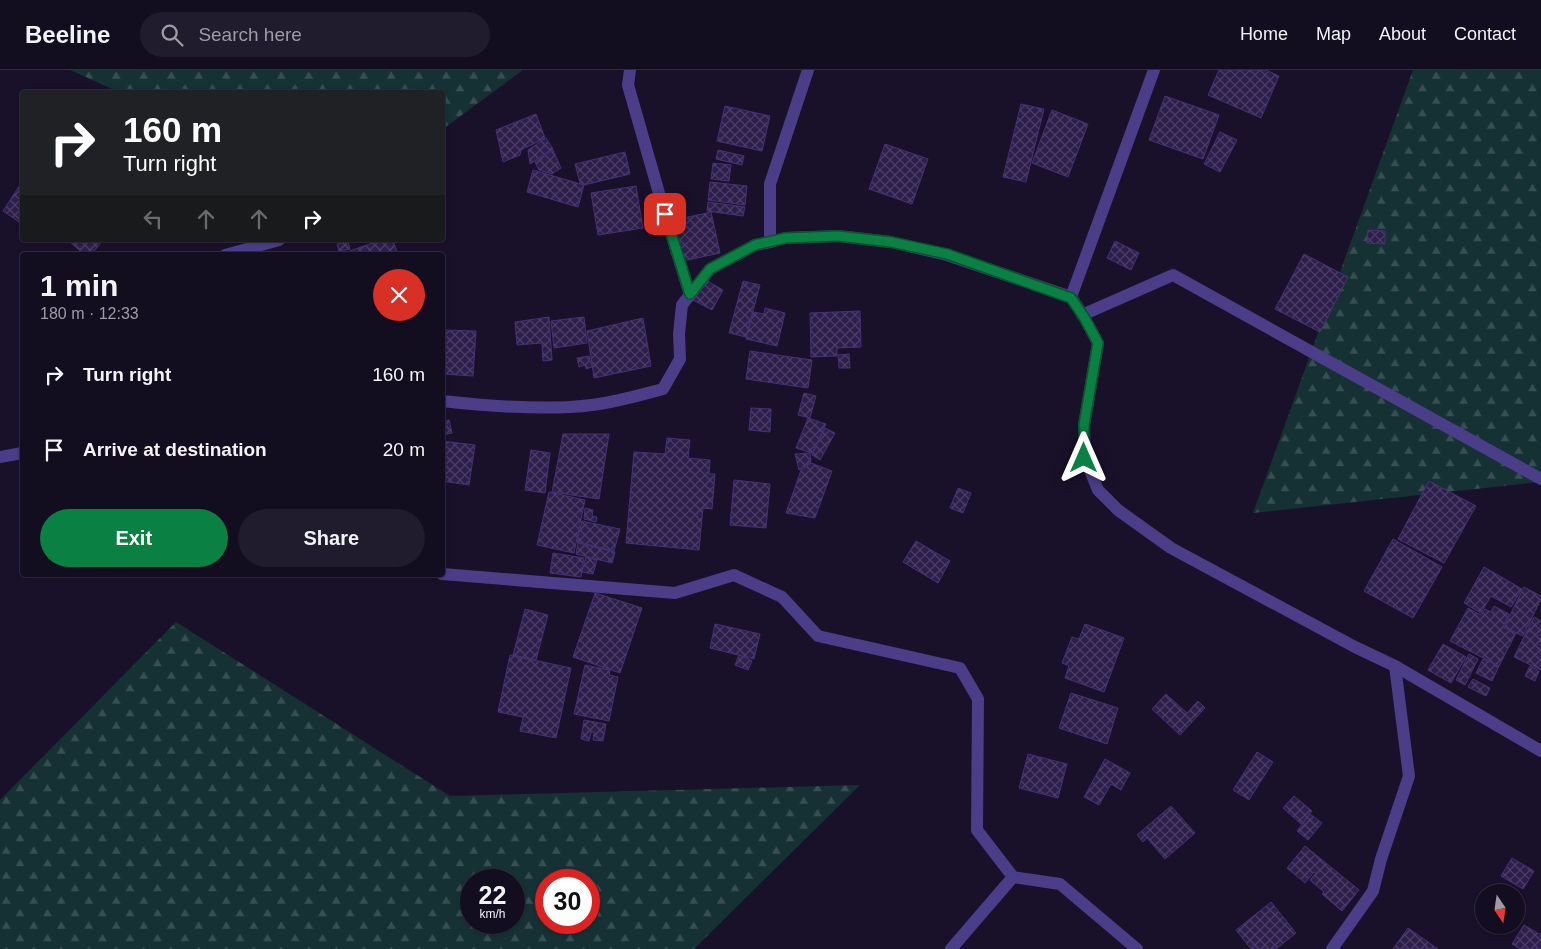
<!DOCTYPE html>
<html lang="en">
<head>
<meta charset="utf-8">
<style>
  :root { --surface:#130d20; --page:#201b2d; --text:#f1f3f6; --muted:#9d9ca5; --line:#322d3e; --accent:#0b8043 }
  body { margin:0; font-family:Helvetica,sans-serif; background:var(--page); color:var(--text); height:100vh; display:flex; flex-direction:column; font-size:19px; white-space:nowrap }
  * { box-sizing:border-box; margin:0 }
  p { font-size:16px; color:var(--muted) }
  .icon { flex:none; width:28px; height:28px; fill:none; stroke:currentColor; stroke-width:2; stroke-linecap:round; stroke-linejoin:round }
  .map { position:relative; flex:1; overflow:hidden }
  .panel { position:absolute; left:20px; top:182px; width:425px; height:325px; display:flex; flex-direction:column; background:var(--surface); border-radius:5px; box-shadow:0 1px 4px #0004,0 0 0 1px var(--line) }
  .panel>* { flex:none }
  .hud { position:absolute; left:20px; top:20px; width:425px; height:152px; border-radius:5px; box-shadow:0 1px 4px #0004,0 0 0 1px var(--line); background:#202124; color:#fff; overflow:hidden }
  .needle { width:32px; rotate:167deg }
  .tools { position:absolute; left:1475px; top:814px; display:grid; gap:10px }
  .tools a { display:grid; place-items:center; width:50px; height:50px; border-radius:50%; background:var(--surface); box-shadow:0 1px 4px #0004,0 0 0 1px var(--line); font-size:25px }
  .speed { position:absolute; left:460px; top:799px; display:flex; gap:10px; font-size:25px; font-weight:700; text-align:center }
  .speed>* { display:grid; place-content:center; width:65px; height:65px; border-radius:50%; background:var(--surface); box-shadow:0 1px 4px #0004,0 0 0 1px var(--line); line-height:1 }
  .speed small { font-size:12px; font-weight:400 }
  .speed .limit { border:8px solid #d22; background:#fff; color:#111 }
  .pin { position:absolute; display:grid; place-items:center; width:42px; height:42px; color:#fff; margin:-21px; border-radius:10px; box-shadow:0 2px 8px #0006 }
  .me { position:absolute; width:55px; margin:-28px; rotate:0deg; stroke-linejoin:round; filter:drop-shadow(0 0 4px #0008) }
  .turn { display:flex; align-items:center; gap:18px; height:105px; padding:0 20px; font-size:22px }
  .turn .icon { width:65px; height:65px; stroke-width:2.5 }
  .turn b { display:block; font-size:35px; line-height:42px }
  .lanes { display:flex; align-items:center; height:48px; padding:0 20px; background:#0003; justify-content:center; gap:25px; direction:ltr }
  .lanes .off { opacity:.35 }
  .round { display:grid; place-items:center; flex:none; width:52px; height:52px; border-radius:26px; background:var(--page) }
  .overview { display:flex; align-items:center; justify-content:space-between; height:85px; padding:0 20px }
  h1 { font-size:30px; font-weight:600; line-height:38px }
  .button { display:flex; gap:10px; margin-top:auto; padding:10px 20px }
  .button a { flex:1; height:58px; border-radius:30px; background:var(--accent); color:#fff; font-size:20px; font-weight:600; line-height:58px; text-align:center }
  .button a+a { background:var(--page); color:var(--text) }
  ul { padding:0; list-style:none }
  li { display:flex; align-items:center; gap:15px; height:75px; padding:0 20px }
  li div { flex:1 }
  li b { display:block; font-size:19px }
  li em { font-style:normal }
  header { display:flex; align-items:center; gap:30px; box-sizing:border-box; height:70px; padding:0 25px; background:var(--surface); border-bottom:1px solid var(--line) }
  header strong { font-size:24px }
  nav { display:flex; gap:28px; margin-inline-start:auto; font-size:18px }
  .search { width:350px; height:45px; background:var(--page); display:flex; align-items:center; gap:12px; box-sizing:border-box; padding:0 18px; border-radius:28px; color:var(--muted); font-size:19px }
  .map>svg:first-child { display:block }
</style>
</head>
<body>
<header>
<strong>Beeline</strong>
<div class="search"><svg class="icon" aria-label="search" viewBox="0 0 24 24"><circle cx="10" cy="10" r="6"/><path d="M15 15l6 6"/></svg>Search here</div>
<nav><a>Home</a><a>Map</a><a>About</a><a>Contact</a></nav>
</header>
<div class="map">
<svg width="1541" height="879" viewBox="0 0 1541 879">
  <defs>
    <pattern id="forest-firs" width="22" height="20" patternUnits="userSpaceOnUse" patternTransform="scale(1.25)"><rect width="22" height="20" fill="#153134"/><path d="M5 1l3.5 6h-7zM16 11l3.5 6h-7z" fill="#374e52"/></pattern>
    <pattern id="building-cross-hatch" width="8" height="8" patternUnits="userSpaceOnUse" patternTransform="scale(1.25)"><rect width="8" height="8" fill="#2d1e4b"/><path d="M0 0l8 8M0 8l8-8" fill="none" stroke="#4b3e66"/></pattern>
  </defs>
  <rect width="100%" height="100%" fill="#19112a"/>
  <g fill="url(#forest-firs)" fill-rule="evenodd">
    <polygon points="70,0 523,0 443,59 442,22 119,22"/>
    <polygon points="1413,0 1541,0 1541,412 1253,443"/>
    <path d="M176,552L450,726L860,715L694,879H0V730ZM471,810H514V852H471ZM546,810H589V852H546Z"/>
  </g>
  <g fill="url(#building-cross-hatch)" stroke="#473076">
    <polygon points="1219,0 1266,0 1279,6 1261,48 1208,25"/>
    <polygon points="1165,26 1219,45 1203,89 1149,70"/>
    <polygon points="1021,34 1044,39 1026,112 1003,107"/>
    <polygon points="725,36 770,46 762,81 717,71"/>
    <polygon points="1052,40 1088,54 1068,107 1032,93"/>
    <polygon points="536,44 545,68 521,80 520,85 503,92 496,60"/>
    <polygon points="1220,62 1237,70 1220,102 1204,94"/>
    <polygon points="546,68 553,79 530,94 528,80"/>
    <polygon points="885,74 928,89 912,134 869,119"/>
    <polygon points="553,80 561,98 552,104 539,100 535,92"/>
    <polygon points="718,80 744,86 742,95 716,89"/>
    <polygon points="625,82 630,104 584,115 580,113 575,94"/>
    <polygon points="713,93 731,95 729,111 711,109"/>
    <polygon points="533,100 584,115 578,137 527,122"/>
    <polygon points="22,112 22,154 3,141"/>
    <polygon points="710,112 747,116 745,135 708,130"/>
    <polygon points="636,116 643,158 598,165 591,123"/>
    <polygon points="708,132 745,137 743,146 707,141"/>
    <polygon points="711,142 720,183 683,191 674,150"/>
    <polygon points="1368,160 1385,161 1385,174 1367,173"/>
    <polygon points="71,170 103,170 91,185 85,185 70,172"/>
    <polygon points="381,170 393,170 398,185 338,185"/>
    <polygon points="1115,171 1139,183 1131,200 1107,188"/>
    <polygon points="348,172 350,179 339,181 337,174"/>
    <polygon points="1304,184 1348,207 1320,262 1275,239"/>
    <polygon points="704,209 723,220 712,240 693,230"/>
    <polygon points="743,211 760,215 746,267 729,263"/>
    <polygon points="765,238 785,243 777,276 746,269 753,242 764,244"/>
    <polygon points="860,241 861,277 837,278 837,286 811,287 810,243"/>
    <polygon points="549,247 552,290 543,291 542,273 517,275 515,252"/>
    <polygon points="584,247 587,273 554,278 551,251"/>
    <polygon points="643,248 651,296 594,308 587,261"/>
    <polygon points="442,260 476,261 473,306 442,304"/>
    <polygon points="750,281 812,290 808,318 746,309"/>
    <polygon points="849,284 850,298 839,298 838,285"/>
    <polygon points="589,286 592,297 586,299 585,295 579,297 577,288"/>
    <polygon points="804,323 816,326 810,348 798,345"/>
    <polygon points="751,338 771,339 770,362 749,360"/>
    <polygon points="808,348 826,354 812,383 796,378"/>
    <polygon points="449,350 452,363 442,365 442,352"/>
    <polygon points="825,358 835,363 820,390 812,385"/>
    <polygon points="563,364 609,364 599,429 552,422"/>
    <polygon points="667,368 690,370 688,388 710,390 709,404 715,404 712,439 703,438 699,480 626,473 634,382 665,384"/>
    <polygon points="442,371 475,375 469,415 442,411"/>
    <polygon points="531,380 550,383 545,423 525,420"/>
    <polygon points="810,383 811,392 799,400 795,384"/>
    <polygon points="811,393 832,401 815,448 786,443 801,400"/>
    <polygon points="734,410 770,414 766,458 730,455"/>
    <polygon points="1429,411 1476,436 1444,493 1398,469"/>
    <polygon points="958,418 971,423 963,443 950,438"/>
    <polygon points="549,422 585,430 574,483 537,475"/>
    <polygon points="585,438 593,440 592,446 597,447 596,452 584,449"/>
    <polygon points="582,451 620,459 614,481 577,472"/>
    <polygon points="1393,469 1442,497 1413,548 1364,521"/>
    <polygon points="916,471 950,491 938,513 903,492"/>
    <polygon points="578,473 615,482 612,493 576,484"/>
    <polygon points="553,483 584,488 581,507 550,503"/>
    <polygon points="586,487 597,490 593,504 582,502"/>
    <polygon points="1484,497 1522,519 1511,537 1491,526 1481,543 1464,533"/>
    <polygon points="1524,517 1541,526 1541,529 1523,566 1504,557"/>
    <polygon points="595,523 642,538 620,603 573,587"/>
    <polygon points="1494,536 1509,544 1503,557 1516,563 1499,596 1450,571 1468,538 1481,545 1485,539 1491,542"/>
    <polygon points="525,539 548,545 536,590 513,585"/>
    <polygon points="1534,547 1541,551 1541,600 1514,587"/>
    <polygon points="715,554 760,564 754,589 710,578"/>
    <polygon points="1085,554 1124,568 1104,622 1065,608 1069,596 1062,593 1072,567 1079,569"/>
    <polygon points="1443,574 1466,587 1451,613 1428,600"/>
    <polygon points="1469,584 1478,589 1465,615 1456,610"/>
    <polygon points="510,585 571,598 556,668 520,661 523,647 498,642"/>
    <polygon points="739,585 752,591 748,600 735,595"/>
    <polygon points="1483,589 1499,596 1492,611 1476,603"/>
    <polygon points="585,595 610,600 609,605 618,607 609,651 574,644"/>
    <polygon points="1530,596 1539,601 1535,611 1525,606"/>
    <polygon points="1473,609 1490,618 1486,626 1468,617"/>
    <polygon points="1071,623 1118,638 1107,674 1059,658"/>
    <polygon points="1166,624 1187,643 1198,631 1205,638 1180,665 1152,639"/>
    <polygon points="584,650 606,654 603,671 593,670 594,662 591,662 589,671 581,669"/>
    <polygon points="1257,682 1273,692 1249,730 1233,720"/>
    <polygon points="1028,684 1067,694 1058,728 1019,718"/>
    <polygon points="1105,689 1130,703 1121,720 1111,714 1099,735 1084,727"/>
    <polygon points="1294,726 1312,741 1301,754 1283,738"/>
    <polygon points="1171,736 1195,763 1165,789 1147,768 1143,772 1137,765"/>
    <polygon points="1310,744 1322,753 1308,770 1297,761"/>
    <polygon points="1305,776 1359,820 1342,841 1322,824 1324,822 1310,810 1316,803 1314,802 1305,813 1287,798"/>
    <polygon points="1512,788 1534,801 1523,819 1501,806"/>
    <polygon points="1271,832 1296,863 1276,879 1251,879 1236,860"/>
    <polygon points="1524,855 1541,865 1541,879 1520,879 1512,874"/>
    <polygon points="1408,858 1438,879 1393,879"/>
  </g>
  <g fill="none" stroke-linecap="round" stroke-linejoin="round">
    <g stroke="#4a3e88" stroke-width="12">
      <polyline points="630,0 628,15 665,144 690,225"/>
      <polyline points="770,172 770,114 808,0"/>
      <polyline points="225,185 279,170"/>
      <polyline points="1071,227 1154,0"/>
      <polyline points="1082,245 1173,205 1541,409"/>
      <path d="M442,331C488,336 547,341 592,335C616,332 640,325 663,319L680,289L679,264L682,235L710,199L755,175L770,172L785,168L838,166L891,172L947,185L1071,227L1084,247L1098,273L1084,355L1085,388L1098,420L1118,440L1171,478L1355,577L1395,596L1409,706L1381,789L1373,821L1332,879"/>
      <polyline points="0,387 22,383"/>
      <polyline points="442,504 675,523 734,505 782,527 818,566 960,598 978,629 977,760 1013,807 1060,814 1137,879"/>
      <polyline points="1395,596 1541,681"/>
      <polyline points="951,879 1013,807"/>
    </g>
  </g>
  <g fill="none" stroke-linecap="round" stroke-linejoin="round">
    <defs>
      <polyline id="route" points="665,144 690,224 710,199 755,175 786,168 838,166 891,172 947,184 1071,228 1084,247 1098,273 1084,355 1084,388"/>
    </defs>
    <use href="#route" stroke="#07532c" stroke-width="12"/>
    <use href="#route" stroke="#0b8043" stroke-width="9"/>
  </g>
</svg>
<div class="tools">
<a><svg class="needle" viewBox="-14 -14 28 28"><path d="M0-13l5 13h-10z" fill="#e53935"/><path d="M0 13l5-13h-10z" fill="#9d9ca5"/></svg></a>
</div>
<div class="speed"><div>22<small>km/h</small></div><div class="limit">30</div></div>
<div class="pin" style="left:665px;top:144px;background:#d93025"><svg class="icon" aria-label="arrive" viewBox="0 0 24 24"><path d="M6 21V4h12l-3 4 3 4H6"/></svg></div>
<svg class="me" style="left:1084px;top:388px" viewBox="-20 -20 40 40"><path d="M0-17L14 15 0 8-14 15z" fill="#0b8043" stroke="#fff" stroke-width="4"/></svg>
<div class="hud">
<div class="turn"><svg class="icon" aria-label="right" viewBox="0 0 24 24"><path d="M7 20v-9h11M14 6l5 5-5 5"/></svg><div><b>160 m</b>Turn right</div></div>
<div class="lanes"><svg class="icon off" aria-label="left" viewBox="0 0 24 24"><path d="M17 20v-9H6M10 6l-5 5 5 5"/></svg><svg class="icon off" aria-label="ahead" viewBox="0 0 24 24"><path d="M12 20V5M6 11l6-6 6 6"/></svg><svg class="icon off" aria-label="ahead" viewBox="0 0 24 24"><path d="M12 20V5M6 11l6-6 6 6"/></svg><svg class="icon" aria-label="right" viewBox="0 0 24 24"><path d="M7 20v-9h11M14 6l5 5-5 5"/></svg></div>
</div>
<section class="panel">
<div class="overview"><div><h1>1 min</h1><p>180 m · 12:33</p></div><a class="round" style="background:#d93025;color:#fff"><svg class="icon" aria-label="close" viewBox="0 0 24 24"><path d="M6 6l12 12M18 6L6 18"/></svg></a></div>
<ul>
<li><svg class="icon" aria-label="right" viewBox="0 0 24 24"><path d="M7 20v-9h11M14 6l5 5-5 5"/></svg><div><b>Turn right</b></div><em>160 m</em></li>
<li><svg class="icon" aria-label="arrive" viewBox="0 0 24 24"><path d="M6 21V4h12l-3 4 3 4H6"/></svg><div><b>Arrive at destination</b></div><em>20 m</em></li>
</ul>
<div class="button"><a>Exit</a><a>Share</a></div>
</section>
</div>
</body>
</html>
